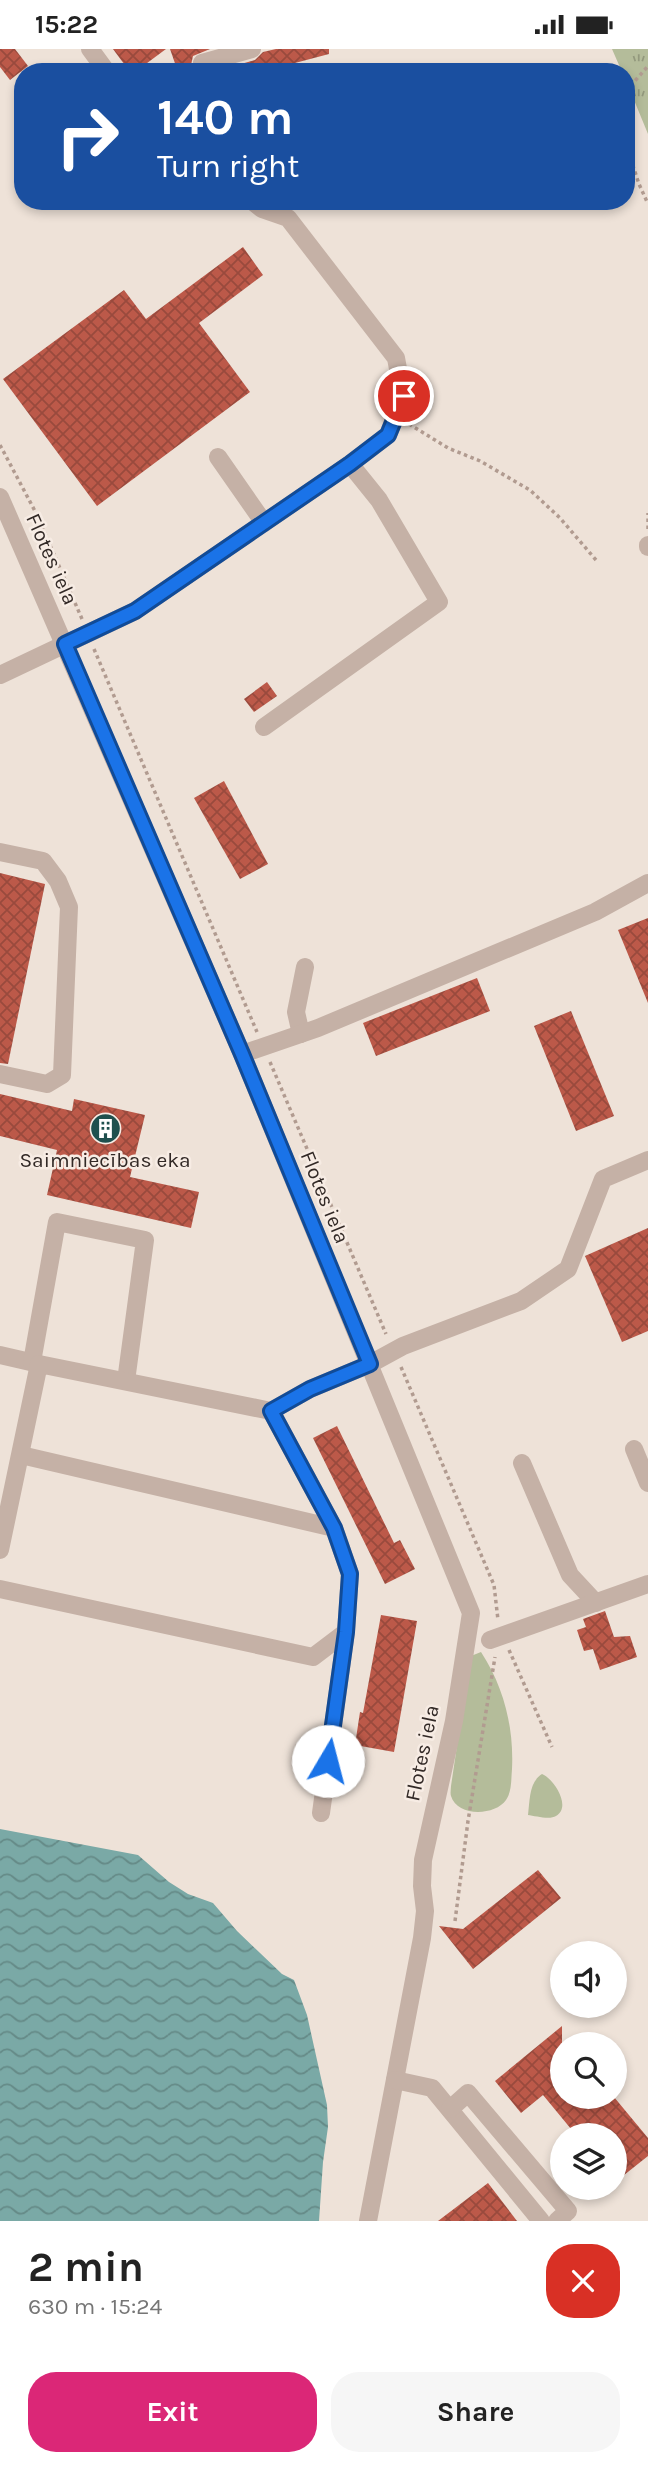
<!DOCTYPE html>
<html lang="en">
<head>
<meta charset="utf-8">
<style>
  :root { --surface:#fff; --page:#f6f6f6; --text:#222; --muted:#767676; --accent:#db2777 }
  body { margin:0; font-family:Karla,sans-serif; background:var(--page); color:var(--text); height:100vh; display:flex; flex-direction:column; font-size:26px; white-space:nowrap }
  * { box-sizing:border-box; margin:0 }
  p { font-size:23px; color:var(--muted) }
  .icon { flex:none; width:38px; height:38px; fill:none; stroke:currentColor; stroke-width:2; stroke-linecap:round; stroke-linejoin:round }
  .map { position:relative; height:2172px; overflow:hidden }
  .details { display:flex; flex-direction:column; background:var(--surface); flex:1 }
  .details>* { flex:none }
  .top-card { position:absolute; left:14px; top:14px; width:621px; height:147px; border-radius:28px; box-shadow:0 4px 10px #0003; background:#1a4fa0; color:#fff; overflow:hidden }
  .buttons { position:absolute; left:550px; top:1892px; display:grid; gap:14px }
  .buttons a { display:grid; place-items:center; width:77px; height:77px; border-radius:50%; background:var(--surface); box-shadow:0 4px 10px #0003; font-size:35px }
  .pin { position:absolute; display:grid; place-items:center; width:60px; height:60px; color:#fff; margin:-30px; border:4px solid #fff; border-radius:50%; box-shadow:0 2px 7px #0007 }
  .me { position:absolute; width:77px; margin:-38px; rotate:8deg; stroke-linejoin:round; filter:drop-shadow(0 0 5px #0008) }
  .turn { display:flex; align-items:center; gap:24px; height:147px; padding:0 28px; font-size:32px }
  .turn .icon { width:91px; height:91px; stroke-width:2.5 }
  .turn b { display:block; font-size:49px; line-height:60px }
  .round { display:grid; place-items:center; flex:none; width:74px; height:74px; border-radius:28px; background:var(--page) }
  .headline { display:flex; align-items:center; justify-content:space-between; height:119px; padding:0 28px }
  h1 { font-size:42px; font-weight:700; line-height:52px }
  .button { display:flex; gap:14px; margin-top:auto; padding:14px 28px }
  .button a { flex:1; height:80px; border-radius:28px; background:var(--accent); color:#fff; font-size:28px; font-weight:700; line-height:80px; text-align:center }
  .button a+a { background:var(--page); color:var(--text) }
  .status { display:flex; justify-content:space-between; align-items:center; height:49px; padding:0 35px; background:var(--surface); direction:ltr }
  .status svg { height:19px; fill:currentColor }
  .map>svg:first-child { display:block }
</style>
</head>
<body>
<div class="status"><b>15:22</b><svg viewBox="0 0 49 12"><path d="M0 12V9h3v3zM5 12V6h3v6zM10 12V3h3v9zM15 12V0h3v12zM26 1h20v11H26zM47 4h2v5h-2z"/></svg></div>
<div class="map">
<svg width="648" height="2172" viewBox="0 0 648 2172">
  <defs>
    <pattern id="park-tufts" width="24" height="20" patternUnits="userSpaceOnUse" patternTransform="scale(1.75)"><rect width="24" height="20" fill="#b4bc9a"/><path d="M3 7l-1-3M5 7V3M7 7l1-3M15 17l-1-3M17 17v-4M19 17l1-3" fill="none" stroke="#93997d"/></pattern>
    <pattern id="water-waves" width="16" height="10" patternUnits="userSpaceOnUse" patternTransform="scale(1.75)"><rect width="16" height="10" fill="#7aa9a6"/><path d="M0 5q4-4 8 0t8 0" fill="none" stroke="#658a87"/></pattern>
    <pattern id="building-cross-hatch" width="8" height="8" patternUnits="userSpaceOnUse" patternTransform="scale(1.75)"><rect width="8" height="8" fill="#bc5949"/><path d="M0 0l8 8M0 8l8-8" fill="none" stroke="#994a3d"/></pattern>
  </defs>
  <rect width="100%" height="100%" fill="#eee2d8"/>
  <g fill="#b4bc9a">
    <path d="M481,1603C504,1638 514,1679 512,1720C511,1731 512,1742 506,1751C495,1767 457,1768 451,1747C450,1744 451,1740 451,1737L469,1616L471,1607Z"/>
    <path d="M542,1725C554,1730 572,1758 556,1767C550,1771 535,1767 528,1766C530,1751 529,1733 542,1725Z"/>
  </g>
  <polygon fill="url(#park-tufts)" points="612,0 648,0 648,85 627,34 626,23 622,23"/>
  <polygon fill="url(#water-waves)" points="0,1780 138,1806 169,1833 188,1845 213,1854 237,1882 282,1925 294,1931 307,1966 327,2056 328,2078 323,2113 319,2172 0,2172"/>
  <g fill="url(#building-cross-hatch)">
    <polygon points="0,0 15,0 28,17 10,31 0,18"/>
    <polygon points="113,0 166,0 135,23 130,23"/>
    <polygon points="170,0 210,0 193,7 191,16 195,23 178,23"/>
    <polygon points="276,0 329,0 329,5 261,23 213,23 255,11 263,3"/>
    <polygon points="243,198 263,226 199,274 250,343 97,457 3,330 124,241 146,270"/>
    <polygon points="267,633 277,647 254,663 244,650"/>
    <polygon points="224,732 268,815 240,830 194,749"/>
    <polygon points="0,824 45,835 8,1015 0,1014"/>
    <polygon points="648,869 648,954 618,881"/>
    <polygon points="477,929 490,962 376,1007 363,974"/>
    <polygon points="571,962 614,1067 576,1082 534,977"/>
    <polygon points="0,1045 72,1062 74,1050 145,1066 130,1128 199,1143 191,1179 47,1146 57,1101 0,1087"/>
    <polygon points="648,1179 648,1282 622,1293 585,1207"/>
    <polygon points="337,1377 394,1494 400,1491 415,1520 385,1535 313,1389"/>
    <polygon points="605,1562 614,1588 630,1587 637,1608 600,1621 593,1600 584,1602 577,1581 586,1578 583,1570"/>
    <polygon points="381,1566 417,1572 394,1703 355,1696 360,1663 363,1664"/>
    <polygon points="538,1821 561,1849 473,1920 439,1877 463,1880"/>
    <polygon points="562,1977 562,2048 614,2048 648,2089 648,2107 614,2134 614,2086 576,2086 543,2046 521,2064 495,2032"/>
    <polygon points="488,2134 517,2172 438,2172"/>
  </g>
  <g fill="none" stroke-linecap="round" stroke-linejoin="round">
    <g stroke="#b19b90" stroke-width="3.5" stroke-dasharray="3.5 3.5" stroke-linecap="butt">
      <polyline points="626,42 648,17"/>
      <polyline points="626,96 639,135 648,155"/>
      <polyline points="409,375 448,399 480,412 530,441 560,469 596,511"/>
      <polyline points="0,396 36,464 82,570"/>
      <polyline points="648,480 648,464"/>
      <polyline points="94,600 257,983"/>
      <polyline points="270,1013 386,1285"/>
      <polyline points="401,1318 494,1536 498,1571"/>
      <polyline points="509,1601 552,1698"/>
      <polyline points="455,1872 468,1772 495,1608"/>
    </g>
    <g stroke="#c5b1a6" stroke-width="18">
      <polyline points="90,0 107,23"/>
      <polyline points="202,14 252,0"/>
      <polyline points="218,408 264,474"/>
      <polyline points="0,448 242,1005 471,1564 454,1672 423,1811 422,1837 425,1862 422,1889 368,2172"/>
      <polyline points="648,496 648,498"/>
      <polyline points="0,626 135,562 350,415 388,386 403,347 396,309 288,169 262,160 252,152"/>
      <polyline points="264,678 439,553 379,451 350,415"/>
      <polyline points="0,803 43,812 58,832 69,858 62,1026 47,1035 0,1025"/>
      <polyline points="301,985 296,963 305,918"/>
      <polyline points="242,1005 318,979 595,863 648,834"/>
      <polyline points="0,1306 39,1315"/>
      <polyline points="32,1313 57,1173 145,1191 126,1332"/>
      <polyline points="634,1400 648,1434"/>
      <polyline points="21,1406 334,1479"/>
      <polyline points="522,1414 570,1526 596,1554"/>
      <polyline points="0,1501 39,1315 271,1362 310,1340 370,1315 403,1297 521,1252 568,1220 603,1130 648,1111"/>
      <polyline points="0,1540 313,1608 346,1583 350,1525 334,1479 271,1362"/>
      <polyline points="490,1591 648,1535"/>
      <polyline points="321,1764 346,1583"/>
      <polyline points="395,2031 432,2039 541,2172"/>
      <polyline points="450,2060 468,2044 568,2162 557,2172"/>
    </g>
  </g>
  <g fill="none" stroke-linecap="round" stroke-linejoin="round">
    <defs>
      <polyline id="route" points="328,1712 346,1583 350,1525 334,1479 271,1362 310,1340 370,1315 242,1005 65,595 135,562 350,415 388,386 404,347"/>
    </defs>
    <use href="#route" stroke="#114b97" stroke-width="18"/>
    <use href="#route" stroke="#1a73e8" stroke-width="12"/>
  </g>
  <defs>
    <symbol id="building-disc" viewBox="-11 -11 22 22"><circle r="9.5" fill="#1f504e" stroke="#f7ece4"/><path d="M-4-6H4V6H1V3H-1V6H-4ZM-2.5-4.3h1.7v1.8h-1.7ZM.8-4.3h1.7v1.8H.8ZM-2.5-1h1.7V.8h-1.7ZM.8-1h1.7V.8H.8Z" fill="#fff"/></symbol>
  </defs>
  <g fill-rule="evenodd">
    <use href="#building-disc" x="88" y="1062" width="35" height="35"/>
  </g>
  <g text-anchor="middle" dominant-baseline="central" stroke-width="5" stroke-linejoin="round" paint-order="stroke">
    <g font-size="21" fill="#322926" stroke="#f7ece4">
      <text transform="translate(52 510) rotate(66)">Flotes iela</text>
      <text transform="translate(325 1148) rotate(68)">Flotes iela</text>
      <text transform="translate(422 1704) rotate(-78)">Flotes iela</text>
    </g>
    <g font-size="21" fill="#322926" stroke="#f7ece4">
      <text x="105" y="1111">Saimniecības eka</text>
    </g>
  </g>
</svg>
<div class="buttons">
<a><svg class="icon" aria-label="sound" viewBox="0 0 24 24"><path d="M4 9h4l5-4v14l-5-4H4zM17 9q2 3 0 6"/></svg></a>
<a><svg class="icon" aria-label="search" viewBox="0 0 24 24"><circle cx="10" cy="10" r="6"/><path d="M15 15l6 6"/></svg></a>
<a><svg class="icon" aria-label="layers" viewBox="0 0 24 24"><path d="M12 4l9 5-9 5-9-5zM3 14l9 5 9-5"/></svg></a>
</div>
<div class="pin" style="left:404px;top:347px;background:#d93025"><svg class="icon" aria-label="arrive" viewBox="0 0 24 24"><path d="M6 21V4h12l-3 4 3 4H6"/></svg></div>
<svg class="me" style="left:328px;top:1712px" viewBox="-20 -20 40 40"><circle r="19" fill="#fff"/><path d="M0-13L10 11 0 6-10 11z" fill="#1a73e8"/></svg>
<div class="top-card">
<div class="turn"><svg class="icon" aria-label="right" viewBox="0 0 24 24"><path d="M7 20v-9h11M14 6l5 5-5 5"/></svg><div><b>140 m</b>Turn right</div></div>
</div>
</div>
<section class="details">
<div class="headline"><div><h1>2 min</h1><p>630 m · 15:24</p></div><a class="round" style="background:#d93025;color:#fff"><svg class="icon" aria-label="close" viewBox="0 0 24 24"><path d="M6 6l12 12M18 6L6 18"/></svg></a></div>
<div class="button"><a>Exit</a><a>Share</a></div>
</section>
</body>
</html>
